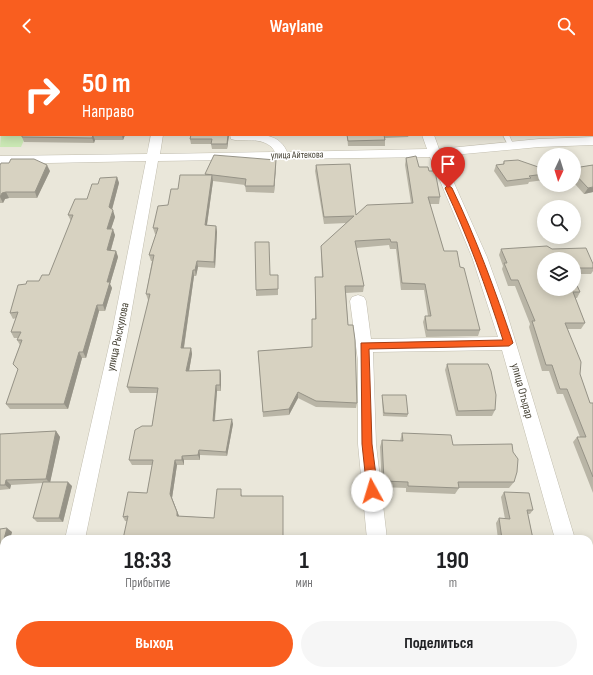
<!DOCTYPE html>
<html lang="ru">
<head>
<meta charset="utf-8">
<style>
  :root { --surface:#fff; --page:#f6f6f6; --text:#202124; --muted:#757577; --accent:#f95e1f }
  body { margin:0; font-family:"Sofia Sans Condensed",sans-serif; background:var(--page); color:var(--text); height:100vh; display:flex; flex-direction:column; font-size:15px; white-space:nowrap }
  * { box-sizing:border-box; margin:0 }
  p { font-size:13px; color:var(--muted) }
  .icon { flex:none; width:22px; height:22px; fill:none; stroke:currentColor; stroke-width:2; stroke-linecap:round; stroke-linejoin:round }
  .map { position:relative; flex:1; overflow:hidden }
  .panel { position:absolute; left:0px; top:483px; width:593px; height:140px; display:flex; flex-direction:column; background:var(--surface); border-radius:12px 12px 0 0; box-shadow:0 2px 10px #0003 }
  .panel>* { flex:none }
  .banner { position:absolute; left:0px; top:0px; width:593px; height:84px; box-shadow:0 2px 10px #0003; background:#f95e1f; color:#fff; overflow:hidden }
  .needle { width:26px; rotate:184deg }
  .buttons { position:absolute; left:537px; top:96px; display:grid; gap:8px }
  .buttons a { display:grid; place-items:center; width:44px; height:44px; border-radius:50%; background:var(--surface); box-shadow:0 2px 10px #0003; font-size:20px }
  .pin { position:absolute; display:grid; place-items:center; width:34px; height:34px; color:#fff; margin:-41px -17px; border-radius:50% 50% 50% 0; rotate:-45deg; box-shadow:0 0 4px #0007 }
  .pin .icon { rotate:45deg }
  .me { position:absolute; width:44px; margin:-22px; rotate:354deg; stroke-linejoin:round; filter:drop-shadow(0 0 3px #0008) }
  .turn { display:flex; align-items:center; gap:14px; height:84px; padding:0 16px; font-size:18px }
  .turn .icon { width:52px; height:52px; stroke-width:2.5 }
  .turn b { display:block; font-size:28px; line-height:34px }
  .eta { display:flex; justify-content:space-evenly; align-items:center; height:68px; text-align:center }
  .eta b { font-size:24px; font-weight:700; line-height:28px }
  .cta { display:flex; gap:8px; margin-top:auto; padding:8px 16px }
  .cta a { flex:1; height:46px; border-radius:24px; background:var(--accent); color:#fff; font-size:16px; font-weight:700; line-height:46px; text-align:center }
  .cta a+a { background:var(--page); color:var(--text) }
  header { display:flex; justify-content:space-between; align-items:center; height:52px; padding:0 16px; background:var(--accent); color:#fff; font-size:18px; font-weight:700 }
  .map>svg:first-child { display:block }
</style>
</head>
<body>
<header><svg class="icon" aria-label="back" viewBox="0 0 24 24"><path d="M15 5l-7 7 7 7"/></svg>Waylane<svg class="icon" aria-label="search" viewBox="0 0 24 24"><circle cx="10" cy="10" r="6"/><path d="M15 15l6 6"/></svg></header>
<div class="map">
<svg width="593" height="623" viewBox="0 0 593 623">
  <rect width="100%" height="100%" fill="#f6f4ec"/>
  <path fill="#eae7da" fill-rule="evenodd" d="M0,0H593V623H0ZM1,1H592V83H1ZM544,103H574V133H544ZM544,155H574V185H544ZM544,207H574V237H544ZM4,487H589V619H4Z"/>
  <polygon fill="#cbe9b5" points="1,83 26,83 21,95 0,95"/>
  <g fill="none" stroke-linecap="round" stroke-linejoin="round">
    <defs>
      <g id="lane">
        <polygon points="571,0 577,0 578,1 572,1"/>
        <polygon points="592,26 593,27 593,31 592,30"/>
        <polygon points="503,83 509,83 514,94 513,95 509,95"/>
      </g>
      <g id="street">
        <rect x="169" y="0" width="10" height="1"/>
        <polygon points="389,0 399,0 400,1 390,1"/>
        <polygon points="0,68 1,68 0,77"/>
        <path d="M151,83H163L160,102L275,100C268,86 248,88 235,88L231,87L230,83C249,83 278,77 287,100L427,97L422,83H434L439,97L539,87L593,85V93L539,95L442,104L487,205L505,255L575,487H555L502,298L373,300L376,392L387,487H367L358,392V309L350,249L352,245L358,243L364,245L366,249L371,287L498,285L472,205L430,105L158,109L127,285L85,487H65L111,285L146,109L0,112V104L147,102Z"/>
        <polygon points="589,558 593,559 593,594 589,592"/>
        <polygon points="37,619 61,619 60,623 36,623"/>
      </g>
    </defs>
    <use href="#lane" stroke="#c1bdae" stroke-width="1"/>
    <use href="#street" stroke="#c1bdae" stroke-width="1"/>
    <use href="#lane" fill="#fff" fill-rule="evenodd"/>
    <use href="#street" fill="#fff" fill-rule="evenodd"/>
  </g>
  <g fill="#b9b5a6">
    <polygon points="449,0 482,0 480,1 450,1"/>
    <polygon points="497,0 574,0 573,1 497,1"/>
    <rect x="0" y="9" width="1" height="42"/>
    <polygon points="22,83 125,83 123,88 95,88 94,91 24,90 22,85"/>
    <polygon points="191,83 229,83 227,97 212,97 211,92 191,92 190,87"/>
    <polygon points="347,83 409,83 408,85 385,86 385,94 348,94"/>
    <polygon points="406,106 419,115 429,119 440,145 439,152 430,152 444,199 460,215 480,278 478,284 426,285 423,270 425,264 428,264 424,238 401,238 396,197 390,197 389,193 356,196 364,234 363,240 346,241 348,273 357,351 356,356 316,355 298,346 289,363 263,365 258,299 312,295 315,267 315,225 322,225 321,201 321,194 347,171 324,172 315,119 316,113 356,163 411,151 405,113"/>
    <polygon points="276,108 274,141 246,140 245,133 213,129 207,173 216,174 217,180 215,216 198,215 196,224 194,224 184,296 191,296 192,302 189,319 220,318 221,323 221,339 217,339 215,369 233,372 227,404 200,403 200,408 184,408 184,413 177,413 172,446 179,464 214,466 242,442 242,444 283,487 125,469 123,465 147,441 152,413 132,413 129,408 152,374 157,341 130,341 127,335 149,248 148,248 146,242 152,209 151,209 149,203 156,182 155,182 153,176 178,137 205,123 205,122"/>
    <polygon points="504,109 544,117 544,128 529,130 528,132 505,135 494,119 496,113 503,112"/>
    <polygon points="0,113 50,119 37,146 9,146 5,147 3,151 0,151"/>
    <polygon points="593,113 593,140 584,142 574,131 574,116"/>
    <polygon points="117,125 119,131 112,158 115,165 111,177 115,183 111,198 116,199 118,205 110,232 112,236 105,259 99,259 86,306 82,306 68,357 10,357 6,352 18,318 13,312 20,293 17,288 19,286 14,286 11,280 16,266 13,267 10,261 39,229 49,223 71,169 68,163 87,147 98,132"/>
    <polygon points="501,197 552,197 593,212 593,219 591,222 574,222 574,207 544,207 580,240 577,246 575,246 585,271 581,277 567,277 580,322 590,351 593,351 593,441 573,390 577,385 580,385 563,342 557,342 549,319 542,319 529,275 530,272 515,234 508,234 502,217 503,214 499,203"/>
    <polygon points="270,223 278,223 278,243 256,244 256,238"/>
    <polygon points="447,312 495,358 492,364 456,364 445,318"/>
    <polygon points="382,343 408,362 407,365 383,364 382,345"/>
    <polygon points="56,379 60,385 50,430 72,434 63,470 37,470 33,466 43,431 11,433 10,437 0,438 0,382"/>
    <polygon points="402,381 453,393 514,430 509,436 459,436 455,442 406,440 406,436 382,435 380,395 382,388 400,389"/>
    <polygon points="504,440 533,458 530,462 528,462 533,487 498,487 496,471 499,466 505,467 501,445"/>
    <polygon points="0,477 12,480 10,487 4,487 4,530 0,530"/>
    <polygon points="514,619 575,619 576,623 510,623 515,622"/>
  </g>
  <g fill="#969387">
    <polygon points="473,0 482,0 480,1 472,1"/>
    <polygon points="93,83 95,88 94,91 92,86"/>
    <polygon points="122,83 125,83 123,88"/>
    <polygon points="228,83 229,83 227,97 227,92"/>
    <polygon points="276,108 276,114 274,141 274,134"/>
    <polygon points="47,113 50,119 37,146 35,140"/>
    <polygon points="212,123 213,129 206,179 205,173"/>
    <polygon points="117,125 119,131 111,161 109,155"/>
    <polygon points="593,135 593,140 584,142 588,136"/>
    <polygon points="6,140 9,146 5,147 3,151 0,145 2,141"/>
    <polygon points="113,158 115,165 109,183 107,177"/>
    <polygon points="216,174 217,180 215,216 214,210"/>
    <polygon points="113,177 115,183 109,204 107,198"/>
    <polygon points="116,199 118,205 110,232 112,236 105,259 103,253 107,230"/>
    <polygon points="197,209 198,215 196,224 195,218"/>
    <polygon points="193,218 194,224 183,301 181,296"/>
    <polygon points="97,253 99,259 86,306 83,300"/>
    <polygon points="191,296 192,302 188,325 186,319"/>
    <polygon points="79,300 82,306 68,357 64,352"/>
    <polygon points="220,318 221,323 221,339 220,333"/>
    <polygon points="216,333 217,339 214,374 213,369"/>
    <polygon points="298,340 298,346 289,363 289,357"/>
    <polygon points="232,367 233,372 227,404 226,400"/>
    <polygon points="56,379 60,385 50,431 46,427"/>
    <polygon points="199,398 200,403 200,408 198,403"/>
    <polygon points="182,404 184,408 184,413 182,408"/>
    <polygon points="175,408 177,413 172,446 179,464 177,464 170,442"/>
    <polygon points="6,428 11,433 10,437 5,433"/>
    <polygon points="68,430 72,434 63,470 59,466"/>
    <polygon points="7,476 12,480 10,487 4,487"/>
    <polygon points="4,488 4,509 0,509 0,501"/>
    <polygon points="162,619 165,619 164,623 161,623"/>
  </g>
  <g fill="#d7d2c1" stroke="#969387">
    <polygon points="29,0 93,0 93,1 28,1"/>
    <polygon points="124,0 163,0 162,1 124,1"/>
    <rect x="193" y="0" width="24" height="1"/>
    <rect x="336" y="0" width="53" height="1"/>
    <polygon points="506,0 533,0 532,1 506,1"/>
    <rect x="0" y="9" width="1" height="35"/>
    <polygon points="22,83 93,83 92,86 22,85"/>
    <polygon points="191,83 228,83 227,92 211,92 212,87 190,87"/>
    <polygon points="347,83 384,83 385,88 348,89"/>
    <polygon points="214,103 276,108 274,134 245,134 246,127 205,122"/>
    <polygon points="416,104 419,115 428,115 429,119 435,119 440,145 428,145 444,199 457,199 460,215 464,216 480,278 427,278 425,264 431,264 425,232 402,231 397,190 391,190 390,187 355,189 364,234 345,234 348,273 353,273 355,288 357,351 316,349 298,340 289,357 263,360 258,299 312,295 312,267 316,267 315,225 323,225 321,194 354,164 324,165 316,113 350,112 356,163 367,153 413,151 406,106"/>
    <polygon points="11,107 34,107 47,113 35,140 6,140 2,141 0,145 0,113 1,111 9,111"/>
    <polygon points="518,108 544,117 544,122 529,124 531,126 507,129 496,113 504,112 504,109"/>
    <polygon points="593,113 593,135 588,136 574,121 574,116"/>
    <polygon points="180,123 212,123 205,173 216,174 214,210 197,209 195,218 193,218 181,296 191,296 186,319 220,318 220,333 216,333 213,369 232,367 226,400 199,398 198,403 182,404 182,408 175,408 170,442 177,460 177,464 214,466 217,437 241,437 241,444 283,444 283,487 123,487 128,464 123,465 128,440 147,441 153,408 129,408 135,378 142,374 152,374 158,336 127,335 150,242 146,242 154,203 149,203 158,176 153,176 158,154 168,153 171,137 178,137"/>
    <polygon points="117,125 109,155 113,158 107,177 113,177 107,198 116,199 107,230 110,230 103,253 97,253 83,300 79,300 64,352 6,352 18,317 13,312 22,288 17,288 21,280 11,280 18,260 10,261 18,233 26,232 27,229 39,229 42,223 49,223 73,163 68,163 75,147 87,147 92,132 98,132 100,126"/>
    <polygon points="255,190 269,190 270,223 278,223 278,237 256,238"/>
    <polygon points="547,194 552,197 586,196 593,212 593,216 574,216 574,207 544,207 544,237 574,237 574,227 580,240 573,240 585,271 565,271 581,310 580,322 590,351 593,351 593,425 577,385 586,385 567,337 560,337 552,313 546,313 532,269 535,269 518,228 511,228 504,211 507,211 501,197"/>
    <polygon points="447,312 488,312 491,319 496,343 495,358 458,359"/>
    <polygon points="382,343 406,343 408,362 384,361"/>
    <polygon points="56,379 46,427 6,428 5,433 0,433 0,382"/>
    <polygon points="402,381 451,383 453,393 512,392 513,400 518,407 517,420 514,430 458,430 459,436 408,434 408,430 384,429 382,388 403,389"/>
    <polygon points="43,430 68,430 59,466 33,466"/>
    <polygon points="504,440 529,441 533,458 527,458 533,487 502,487 499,466 510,467"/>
    <polygon points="7,476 4,487 0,501 0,477"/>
    <rect x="0" y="507" width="4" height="20"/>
    <polygon points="96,619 162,619 161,623 95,623"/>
    <polygon points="519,619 575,619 576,623 512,623 512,622 519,622"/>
  </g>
  <path fill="#f95e1f" stroke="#a23d14" d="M448,133L452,136C476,186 495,238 513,291L509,294L369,297L372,392L378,439L376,443L372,444L368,443L367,439L362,392L361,291L503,288C486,235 468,185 445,136Z"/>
  <g text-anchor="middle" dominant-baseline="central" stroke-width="3.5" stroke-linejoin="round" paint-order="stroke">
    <g font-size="10" fill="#4a4639" stroke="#fff">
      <text transform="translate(297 103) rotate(-1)">улица Айтекова</text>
    </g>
    <g font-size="12" fill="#4a4639" stroke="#fff">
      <text transform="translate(118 285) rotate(-78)">улица Рыскулова</text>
      <text transform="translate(522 339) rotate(75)">улица Отырар</text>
    </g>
  </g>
</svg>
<div class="buttons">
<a><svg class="needle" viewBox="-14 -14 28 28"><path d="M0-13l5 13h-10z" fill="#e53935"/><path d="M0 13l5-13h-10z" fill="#757577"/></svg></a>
<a><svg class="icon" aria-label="search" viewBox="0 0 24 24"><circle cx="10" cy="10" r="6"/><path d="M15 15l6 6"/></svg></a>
<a><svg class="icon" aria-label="layers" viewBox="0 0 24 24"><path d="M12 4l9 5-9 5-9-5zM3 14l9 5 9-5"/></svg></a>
</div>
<div class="pin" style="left:448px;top:136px;background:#d93025"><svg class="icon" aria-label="arrive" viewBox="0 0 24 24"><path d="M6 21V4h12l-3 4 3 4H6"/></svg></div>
<svg class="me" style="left:372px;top:439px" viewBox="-20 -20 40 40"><circle r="19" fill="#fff"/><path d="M0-13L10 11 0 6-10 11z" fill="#f95e1f"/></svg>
<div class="banner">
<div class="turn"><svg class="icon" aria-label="right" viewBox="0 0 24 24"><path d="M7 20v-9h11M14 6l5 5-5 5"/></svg><div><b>50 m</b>Направо</div></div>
</div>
<section class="panel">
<div class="eta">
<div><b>18:33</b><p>Прибытие</p></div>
<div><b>1</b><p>мин</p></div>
<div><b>190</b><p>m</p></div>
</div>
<div class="cta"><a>Выход</a><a>Поделиться</a></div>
</section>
</div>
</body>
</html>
